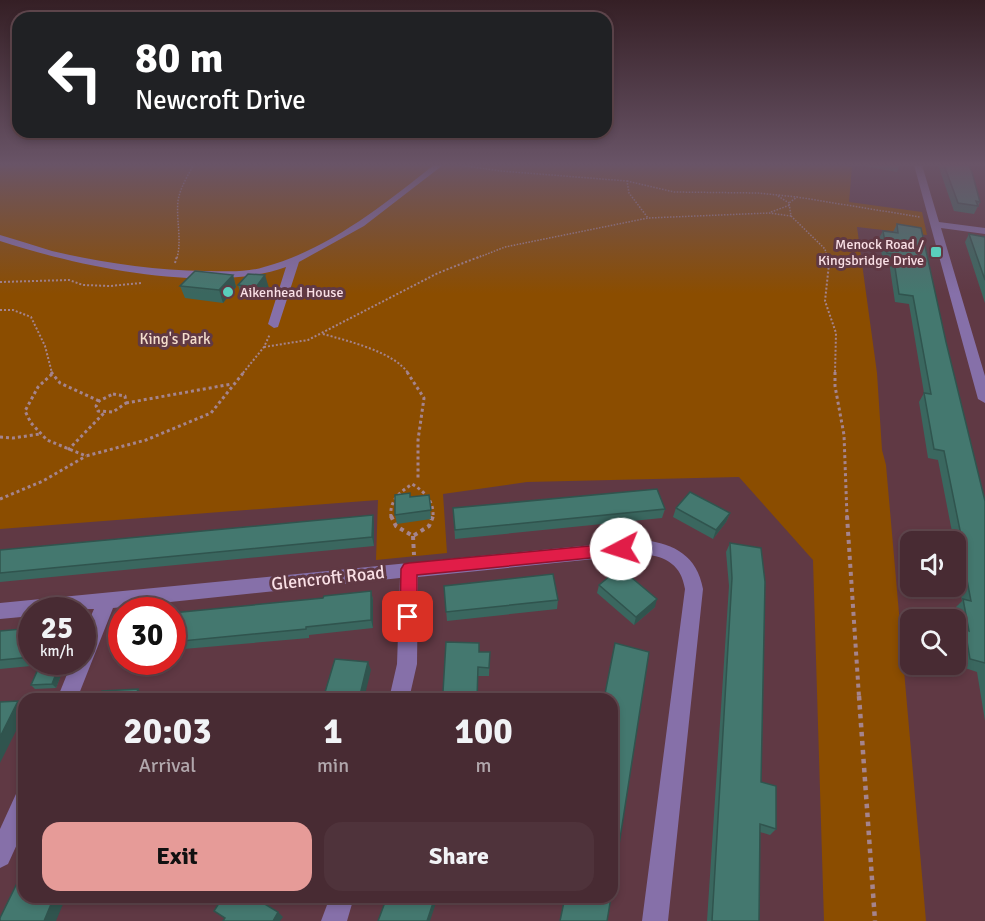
<!DOCTYPE html>
<html lang="en">
<head>
<meta charset="utf-8">
<style>
  :root { --surface:#482b33; --page:#4f333b; --text:#f1f3f6; --muted:#b1a7ac; --line:#60474e; --accent:#e69b98 }
  body { margin:0; font-family:Signika,sans-serif; background:var(--page); color:var(--text); height:100vh; display:flex; flex-direction:column; font-size:22px; white-space:nowrap }
  * { box-sizing:border-box; margin:0 }
  p { font-size:20px; color:var(--muted) }
  .icon { flex:none; width:33px; height:33px; fill:none; stroke:currentColor; stroke-width:2; stroke-linecap:round; stroke-linejoin:round }
  .map { position:relative; flex:1; overflow:hidden }
  .sheet { position:absolute; left:18px; top:693px; width:600px; height:210px; display:flex; flex-direction:column; background:var(--surface); border-radius:18px; box-shadow:0 3px 9px #0003,0 0 0 2px var(--line) }
  .sheet>* { flex:none }
  .top-card { position:absolute; left:12px; top:12px; width:600px; height:126px; border-radius:18px; box-shadow:0 3px 9px #0003,0 0 0 2px var(--line); background:#202124; color:#fff; overflow:hidden }
  .fabs { position:absolute; left:900px; top:531px; display:grid; gap:12px }
  .fabs a { display:grid; place-items:center; width:66px; height:66px; border-radius:12px; background:var(--surface); box-shadow:0 3px 9px #0003,0 0 0 2px var(--line); font-size:30px }
  .speed { position:absolute; left:18px; top:597px; display:flex; gap:12px; font-size:30px; font-weight:700; text-align:center }
  .speed>* { display:grid; place-content:center; width:78px; height:78px; border-radius:50%; background:var(--surface); box-shadow:0 3px 9px #0003,0 0 0 2px var(--line); line-height:1 }
  .speed small { font-size:15px; font-weight:400 }
  .speed .limit { border:9px solid #d22; background:#fff; color:#111 }
  .pin { position:absolute; display:grid; place-items:center; width:51px; height:51px; color:#fff; margin:-26px; border-radius:12px; box-shadow:0 3px 9px #0006 }
  .me { position:absolute; width:66px; margin:-33px; rotate:265deg; stroke-linejoin:round; filter:drop-shadow(0 0 4px #0008) }
  .turn { display:flex; align-items:center; gap:21px; height:126px; padding:0 24px; font-size:27px }
  .turn .icon { width:78px; height:78px; stroke-width:2.5 }
  .turn b { display:block; font-size:42px; line-height:51px }
  .eta { display:flex; justify-content:space-evenly; align-items:center; height:102px; text-align:center }
  .eta b { font-size:36px; font-weight:700; line-height:42px }
  .cta { display:flex; gap:12px; margin-top:auto; padding:12px 24px }
  .cta a { flex:1; height:69px; border-radius:18px; background:var(--accent); color:#111; font-size:24px; font-weight:700; line-height:69px; text-align:center }
  .cta a+a { background:var(--page); color:var(--text) }
  .map>svg:first-child { display:block }
</style>
</head>
<body>
<div class="map">
<svg width="985" height="921" viewBox="0 0 985 921">
  <rect width="100%" height="100%" fill="#603944"/>
  <polygon fill="#8b4d00" points="0,165 840,165 852,167 849,202 922,212 927,235 857,227 877,373 882,450 886,465 926,921 824,921 813,560 739,477 527,482 443,494 447,553 376,560 378,500 0,529"/>
  <g fill="none" stroke-linecap="round" stroke-linejoin="round">
    <g stroke="#a5848d" stroke-width="1.5" stroke-dasharray="1.5 1.5" stroke-linecap="butt">
      <polyline points="459,165 501,171 627,181 629,193 648,218"/>
      <polyline points="627,181 674,192 758,193 797,197"/>
      <polyline points="778,196 789,203"/>
      <polyline points="771,212 790,205"/>
      <polyline points="791,216 825,249 827,258"/>
      <path d="M177,258C182,239 176,220 178,201C180,188 187,177 193,166L186,165"/>
      <polyline points="477,258 505,247 648,218 769,213 791,216 789,203 797,197 920,217"/>
    </g>
    <g stroke="#a5848d" stroke-width="2" stroke-dasharray="2 2" stroke-linecap="butt">
      <polyline points="827,256 829,264 825,301 836,333 835,373"/>
      <polyline points="175,263 177,256"/>
      <polyline points="0,282 69,280 83,285 110,286 141,283"/>
      <polyline points="0,310 13,310 31,317 45,346 52,373"/>
      <path d="M323,334C348,341 394,352 408,373"/>
      <polyline points="264,347 308,340 438,273 481,256"/>
      <polyline points="243,373 264,347 270,334"/>
    </g>
    <g stroke="#a5848d" stroke-width="3" stroke-dasharray="3 3" stroke-linecap="butt">
      <polyline points="51,372 60,383 99,401"/>
      <polyline points="407,372 424,398 418,440 418,479"/>
      <polyline points="835,372 835,386 844,435 847,517"/>
      <polyline points="52,374 38,387 25,411 31,423 47,440 86,456 146,440 211,413 244,372"/>
      <polygon points="113,394 125,396 126,403 113,412 98,411 96,406 99,401"/>
      <polyline points="126,403 232,384"/>
      <polyline points="0,437 13,438 40,434"/>
      <polyline points="68,450 104,413"/>
      <polyline points="0,499 43,481 86,456"/>
      <path d="M391,517C389,501 400,492 412,484C425,492 434,501 433,517"/>
    </g>
    <g stroke="#a5848d" stroke-width="4" stroke-dasharray="4 4" stroke-linecap="butt">
      <polyline points="391,516 396,526 413,536 429,526 433,516"/>
      <polyline points="847,516 859,697"/>
      <polyline points="413,536 414,555"/>
    </g>
    <polyline stroke="#a5848d" stroke-width="4.5" stroke-dasharray="4.5 4.5" stroke-linecap="butt" points="859,696 875,921"/>
    <g fill="#8670a9" fill-rule="evenodd">
      <path d="M434,165H443L364,226L299,262L278,327L274,328L268,324L286,267C210,295 76,266 0,241V235C18,240 35,246 52,251C102,263 154,270 205,271C225,271 245,273 264,267C328,250 383,205 434,165Z"/>
      <polygon points="914,165 922,165 939,222 985,228 985,234 941,228 985,376 985,403 978,399"/>
      <path d="M644,540C675,544 697,556 703,589L668,921H642L685,589C681,565 667,557 644,554L418,577L417,664L409,699H389L397,664L400,578L113,608L77,699H57L72,662H82V636L94,609L32,610V616L0,619V603Z"/>
      <polygon points="24,791 24,829 8,864 0,868 0,829 16,794"/>
      <polygon points="330,897 354,897 347,921 321,921"/>
    </g>
  </g>
  <g fill="#3a675f">
    <polygon points="858,165 900,165 897,172"/>
    <polygon points="938,165 969,165 980,202 974,214 954,211"/>
    <polygon points="897,224 946,342 985,501 985,721 977,672 962,667 957,638 961,634 956,607 962,601 956,568 958,565 956,552 956,542 954,542 938,460 928,458 919,402 924,393 909,304 895,302 889,262 883,262 879,238 883,231 893,232"/>
    <polygon points="969,234 985,237 985,303 965,242"/>
    <polygon points="233,275 236,287 223,303 185,298 180,286"/>
    <polygon points="238,285 269,288 259,299 242,298"/>
    <polygon points="429,495 431,519 397,524 395,515 411,497"/>
    <polygon points="453,508 665,509 662,518 455,539"/>
    <polygon points="676,508 730,513 726,522 713,539 673,517"/>
    <polygon points="374,524 374,546 0,582 0,550"/>
    <polygon points="730,543 761,782 776,829 770,835 760,832 759,921 707,921 729,586 726,552"/>
    <polygon points="599,585 655,607 634,625 597,593"/>
    <polygon points="444,586 558,600 557,609 447,621"/>
    <polygon points="371,591 373,600 373,628 309,635 309,638 172,650 172,613 323,598"/>
    <polygon points="32,628 32,662 42,662 41,665 0,669 0,631"/>
    <polygon points="122,631 122,653 117,647"/>
    <polygon points="479,652 490,652 489,676 478,676 477,699 442,699"/>
    <polygon points="59,666 63,670 56,688 35,689 31,685"/>
  </g>
  <g fill="#30544e">
    <polygon points="233,275 236,287 223,303 219,290"/>
    <polygon points="265,275 269,288 259,299 256,287"/>
    <polygon points="730,513 726,522 713,539 716,530"/>
    <polygon points="373,515 374,524 374,546 372,537"/>
    <polygon points="371,591 373,600 373,628 371,620"/>
    <polygon points="657,599 655,607 634,625 636,617"/>
    <polygon points="368,662 371,670 364,699 359,699"/>
    <polygon points="59,666 63,670 56,688 52,684"/>
    <polygon points="138,689 145,697 144,699 135,699"/>
    <polygon points="18,701 24,707 24,715 0,763 0,737"/>
    <polygon points="54,897 66,897 56,921 44,921"/>
    <polygon points="435,897 438,897 430,921 427,921"/>
    <polygon points="278,912 283,917 280,921 273,921"/>
  </g>
  <g fill="#44786f" stroke="#30544e" stroke-width="1.5">
    <polygon points="944,165 969,165 972,172 980,202 976,201 978,206 958,203"/>
    <polygon points="897,224 921,228 946,342 985,501 985,663 970,659 965,629 969,631 963,599 971,601 963,559 966,560 944,451 934,449 924,393 931,394 913,296 899,294 893,254 887,253 883,231 898,233"/>
    <polygon points="969,234 985,237 985,280"/>
    <polygon points="195,271 233,275 219,290 180,286"/>
    <polygon points="248,274 265,275 256,287 238,285"/>
    <polygon points="657,489 665,509 455,530 453,508"/>
    <polygon points="690,492 730,513 716,530 676,508"/>
    <polygon points="410,493 410,497 429,495 431,510 395,515 395,495"/>
    <polygon points="373,515 372,537 0,573 0,550"/>
    <polygon points="730,543 761,548 765,582 761,782 776,786 776,829 760,824 759,921 712,921 732,578"/>
    <polygon points="620,568 657,599 636,617 599,585"/>
    <polygon points="553,574 558,600 446,612 444,586"/>
    <polygon points="371,591 371,620 306,627 306,629 172,642 172,613 323,598 324,596"/>
    <polygon points="32,628 32,657 0,660 0,631"/>
    <polygon points="122,631 122,646 117,647"/>
    <polygon points="446,642 479,643 479,652 490,652 489,668 478,667 477,699 442,699 443,692"/>
    <polygon points="615,643 649,652 612,890 612,699 604,699"/>
    <polygon points="335,659 368,662 359,699 323,699"/>
    <polygon points="59,666 52,684 31,685 39,667"/>
    <polygon points="138,689 135,699 99,699 102,691"/>
    <polygon points="18,701 0,737 0,702"/>
    <polygon points="24,869 24,897 54,897 44,921 0,921 0,918"/>
    <polygon points="223,897 253,897 278,912 273,921 223,921 225,918 214,911"/>
    <polygon points="387,897 435,897 427,921 378,921"/>
    <polygon points="565,897 611,897 607,921 560,921"/>
  </g>
  <linearGradient id="sky" x2="0" y2="1"><stop stop-color="#351f25"/><stop offset="0.56" stop-color="#695467"/><stop offset="1" stop-color="#695467" stop-opacity="0"/></linearGradient>
  <rect width="985" height="294" fill="url(#sky)"/>
  <polygon fill="#e11d48" stroke="#92132f" stroke-width="1.5" points="621,543 627,544 629,549 627,553 621,555 417,575 417,617 414,622 408,624 402,622 400,617 401,569 404,564 409,563"/>
  <g fill="#5acebc" stroke="#603944" stroke-width="2">
    <rect x="930" y="246" width="12" height="12" rx="3"/>
    <circle cx="228" cy="292" r="6"/>
  </g>
  <g text-anchor="middle" dominant-baseline="central" stroke-width="6" stroke-linejoin="round" paint-order="stroke">
    <g font-size="14" fill="#fae0e6" stroke="#603944" text-anchor="end">
      <text x="924" y="244">Menock Road /<tspan x="924" dy="16">Kingsbridge Drive</tspan></text>
      <text x="240" y="292" text-anchor="start">Aikenhead House</text>
    </g>
    <g font-size="15" fill="#f3ddcc" stroke="#603944">
      <text x="175" y="339">King's Park</text>
    </g>
    <g font-size="18" fill="#fae0e6" stroke="#603944">
      <text transform="translate(328 578) rotate(-6)">Glencroft Road</text>
    </g>
  </g>
</svg>
<div class="fabs">
<a><svg class="icon" aria-label="sound" viewBox="0 0 24 24"><path d="M4 9h4l5-4v14l-5-4H4zM17 9q2 3 0 6"/></svg></a>
<a><svg class="icon" aria-label="search" viewBox="0 0 24 24"><circle cx="10" cy="10" r="6"/><path d="M15 15l6 6"/></svg></a>
</div>
<div class="speed"><div>25<small>km/h</small></div><div class="limit">30</div></div>
<div class="pin" style="left:408px;top:617px;background:#d93025"><svg class="icon" aria-label="arrive" viewBox="0 0 24 24"><path d="M6 21V4h12l-3 4 3 4H6"/></svg></div>
<svg class="me" style="left:621px;top:549px" viewBox="-20 -20 40 40"><circle r="19" fill="#fff"/><path d="M0-13L10 11 0 6-10 11z" fill="#e11d48"/></svg>
<div class="top-card">
<div class="turn"><svg class="icon" aria-label="left" viewBox="0 0 24 24"><path d="M17 20v-9H6M10 6l-5 5 5 5"/></svg><div><b>80 m</b>Newcroft Drive</div></div>
</div>
<section class="sheet">
<div class="eta">
<div><b>20:03</b><p>Arrival</p></div>
<div><b>1</b><p>min</p></div>
<div><b>100</b><p>m</p></div>
</div>
<div class="cta"><a>Exit</a><a>Share</a></div>
</section>
</div>
</body>
</html>
